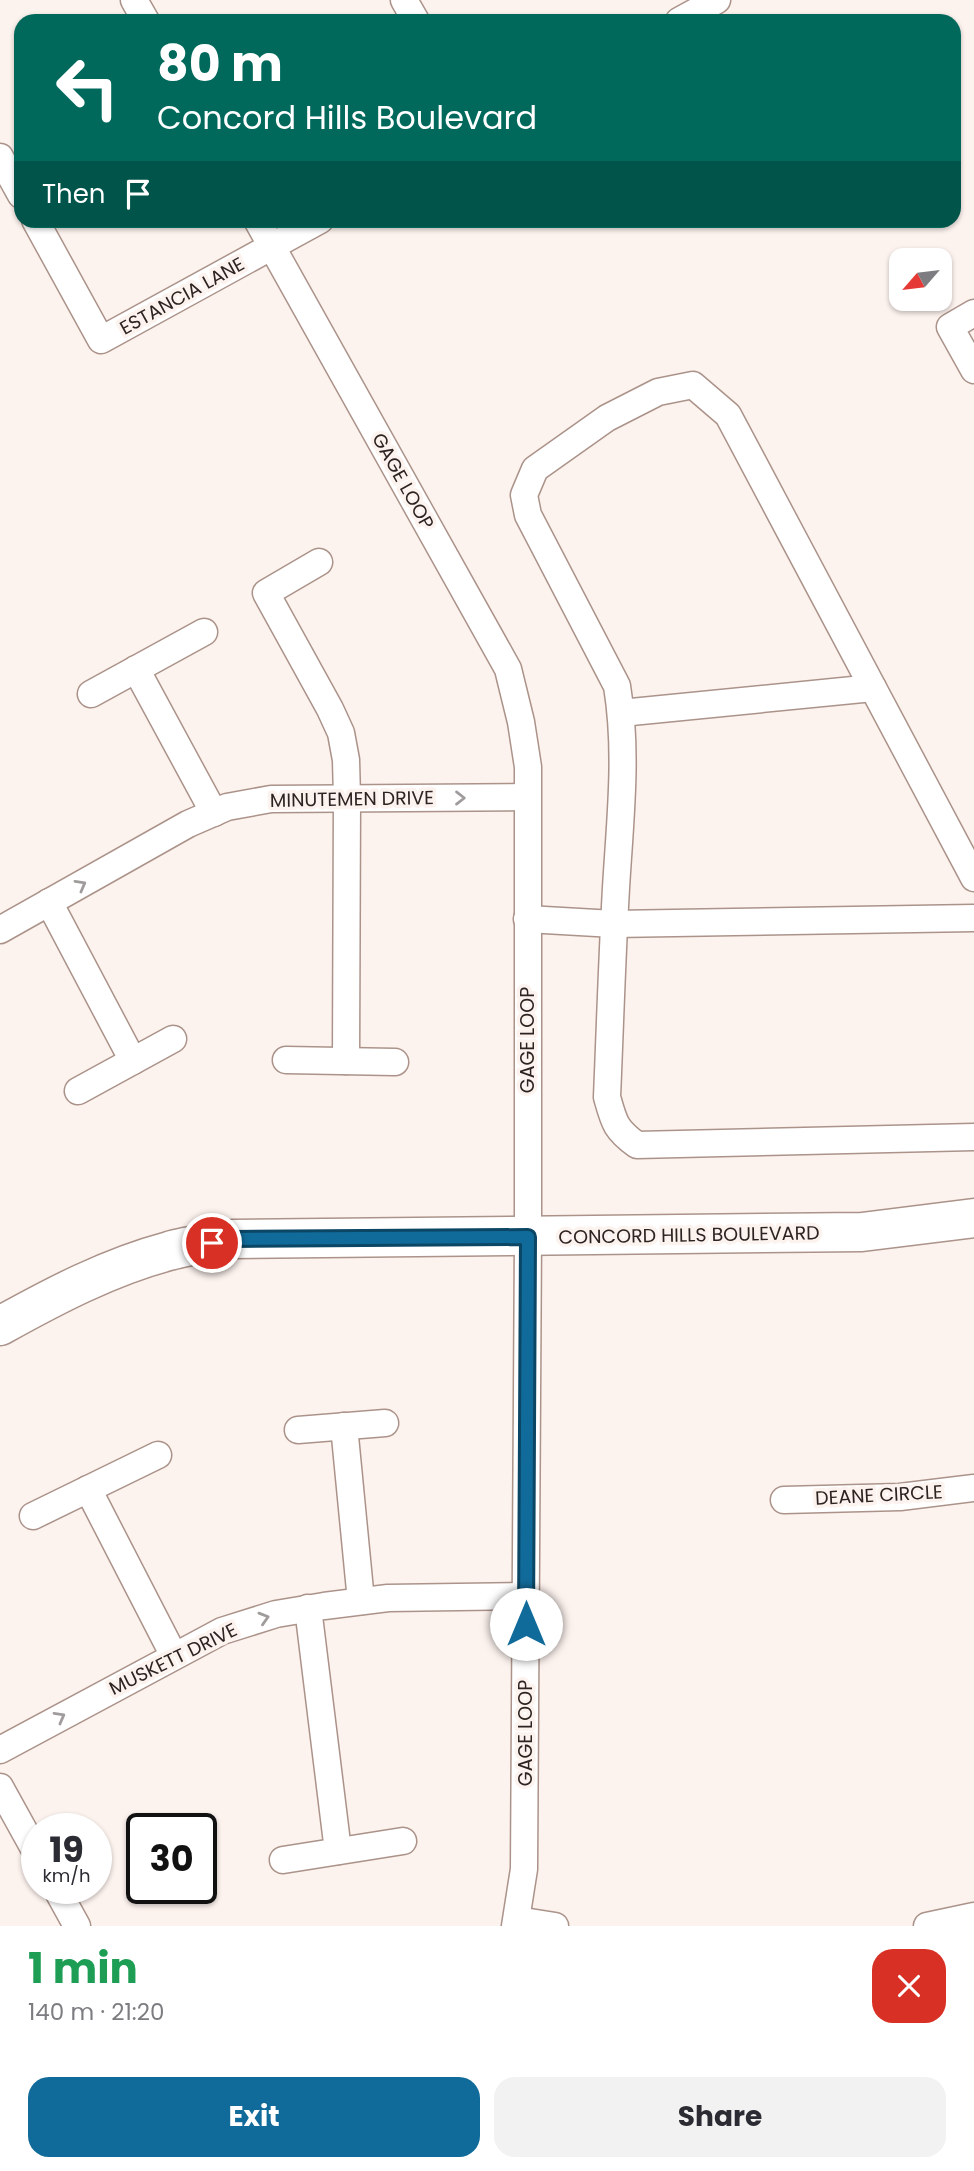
<!DOCTYPE html>
<html lang="en">
<head>
<meta charset="utf-8">
<style>
  :root { --surface:#fff; --page:#f2f2f3; --text:#2b2b33; --muted:#7c7c81; --accent:#116b9a }
  body { margin:0; font-family:Poppins,sans-serif; background:var(--page); color:var(--text); height:100vh; display:flex; flex-direction:column; font-size:26px; white-space:nowrap }
  * { box-sizing:border-box; margin:0 }
  p { font-size:23px; color:var(--muted) }
  .icon { flex:none; width:38px; height:38px; fill:none; stroke:currentColor; stroke-width:2; stroke-linecap:round; stroke-linejoin:round }
  .map { position:relative; height:1926px; overflow:hidden }
  .details { display:flex; flex-direction:column; background:var(--surface); flex:1 }
  .details>* { flex:none }
  .top-card { position:absolute; left:14px; top:14px; width:947px; height:214px; border-radius:21px; box-shadow:0 2px 5px #0004; background:#00695c; color:#fff; overflow:hidden }
  .needle { width:46px; rotate:242deg }
  .buttons { position:absolute; left:889px; top:248px; display:grid; gap:14px }
  .buttons a { display:grid; place-items:center; width:63px; height:63px; border-radius:14px; background:var(--surface); box-shadow:0 2px 5px #0004; font-size:35px }
  .speed { position:absolute; left:21px; top:1813px; display:flex; gap:14px; font-size:35px; font-weight:700; text-align:center }
  .speed>* { display:grid; place-content:center; width:91px; height:91px; border-radius:50%; background:var(--surface); box-shadow:0 2px 5px #0004; line-height:1 }
  .speed small { font-size:18px; font-weight:400 }
  .speed .limit { border:4px solid #111; border-radius:10px; background:#fff; color:#111 }
  .pin { position:absolute; display:grid; place-items:center; width:60px; height:60px; color:#fff; margin:-30px; border:4px solid #fff; border-radius:50%; box-shadow:0 2px 7px #0007 }
  .me { position:absolute; width:77px; margin:-38px; rotate:0deg; stroke-linejoin:round; filter:drop-shadow(0 0 5px #0008) }
  .turn { display:flex; align-items:center; gap:24px; height:147px; padding:0 28px; font-size:32px }
  .turn .icon { width:91px; height:91px; stroke-width:2.5 }
  .turn b { display:block; font-size:49px; line-height:60px }
  .then { display:flex; align-items:center; height:66px; padding:0 28px; background:#0003; gap:14px; font-size:26px }
  .round { display:grid; place-items:center; flex:none; width:74px; height:74px; border-radius:21px; background:var(--page) }
  .headline { display:flex; align-items:center; justify-content:space-between; height:119px; padding:0 28px }
  h1 { font-size:42px; font-weight:700; line-height:52px; color:#1e9e55 }
  .button { display:flex; gap:14px; margin-top:auto; padding:14px 28px }
  .button a { flex:1; height:80px; border-radius:21px; background:var(--accent); color:#fff; font-size:28px; font-weight:700; line-height:80px; text-align:center }
  .button a+a { background:var(--page); color:var(--text) }
  .map>svg:first-child { display:block }
</style>
</head>
<body>
<div class="map">
<svg width="974" height="1926" viewBox="0 0 974 1926">
  <rect width="100%" height="100%" fill="#fcf2ee"/>
  <g fill="none" stroke-linecap="round" stroke-linejoin="round">
    <defs>
      <g id="street">
        <polyline points="134,0 146,21"/>
        <polyline points="404,0 416,21"/>
        <polyline points="679,21 717,0"/>
        <polyline points="0,157 21,195"/>
        <polyline points="35,220 101,340 320,220"/>
        <polyline points="257,220 508,669 521,722 528,767 528,1237 524,1869 515,1926"/>
        <polyline points="974,313 950,327 974,370"/>
        <polyline points="319,562 266,593 330,709 341,733 346,760 347,798 346,1061"/>
        <polyline points="136,669 214,813"/>
        <polyline points="91,694 204,632"/>
        <polyline points="621,713 873,688"/>
        <path d="M974,878L728,415L693,385L658,392L607,418L535,469L524,495L528,515L617,686C628,753 620,820 616,888C612,958 610,1027 607,1097C614,1122 615,1129 637,1145L974,1137"/>
        <polyline points="49,902 133,1061"/>
        <polyline points="527,919 614,924 974,918"/>
        <polyline points="0,930 188,824 227,807 271,799 527,797"/>
        <polyline points="286,1060 395,1062"/>
        <polyline points="78,1091 173,1039"/>
        <polyline points="344,1426 361,1601"/>
        <polyline points="298,1430 385,1423"/>
        <polyline points="88,1489 174,1656"/>
        <polyline points="784,1500 900,1497 974,1488"/>
        <polyline points="33,1516 158,1455"/>
        <polyline points="308,1608 338,1851"/>
        <polyline points="0,1750 222,1631 276,1614 324,1606 388,1598 526,1596"/>
        <polyline points="0,1787 37,1854"/>
        <polyline points="283,1860 403,1841"/>
        <polyline points="56,1888 77,1926"/>
        <polyline points="517,1920 555,1926"/>
        <polyline points="927,1926 974,1916"/>
      </g>
      <path id="secondary" d="M0,1326C54,1296 109,1267 169,1251C189,1245 212,1243 233,1239L862,1232L974,1218"/>
    </defs>
    <use href="#street" stroke="#ab938a" stroke-width="29"/>
    <use href="#secondary" stroke="#ab938a" stroke-width="41"/>
    <use href="#street" stroke="#fff" stroke-width="26"/>
    <use href="#secondary" stroke="#fff" stroke-width="38"/>
  </g>
  <defs><path id="oneway-chevron" d="M-2-3.5L2.5 0L-2 3.5" fill="none" stroke-width="1.6" stroke-linecap="round" stroke-linejoin="round" transform="scale(1.75)"/></defs>
  <g stroke="#a09c9b">
    <use href="#oneway-chevron" transform="translate(460 798)"/>
    <use href="#oneway-chevron" transform="translate(81 885) rotate(-29)"/>
    <use href="#oneway-chevron" transform="translate(264 1618) rotate(-17)"/>
    <use href="#oneway-chevron" transform="translate(60 1717) rotate(-29)"/>
  </g>
  <g fill="none" stroke-linecap="round" stroke-linejoin="round">
    <defs>
      <polyline id="route" points="212,1243 233,1239 528,1237 526,1624"/>
    </defs>
    <use href="#route" stroke="#0b4664" stroke-width="18"/>
    <use href="#route" stroke="#116b9a" stroke-width="12"/>
  </g>
  <g text-anchor="middle" dominant-baseline="central" stroke-width="7" stroke-linejoin="round" paint-order="stroke">
    <g font-size="19" fill="#2d2320" stroke="#fcf2ee">
      <text transform="translate(182 296) rotate(-29)">ESTANCIA LANE</text>
      <text transform="translate(403 481) rotate(61)">GAGE LOOP</text>
      <text transform="translate(352 799) rotate(-1)">MINUTEMEN DRIVE</text>
      <text transform="translate(527 1040) rotate(-90)">GAGE LOOP</text>
      <text transform="translate(689 1235) rotate(-1)">CONCORD HILLS BOULEVARD</text>
      <text transform="translate(879 1495) rotate(-3)">DEANE CIRCLE</text>
      <text transform="translate(173 1659) rotate(-26)">MUSKETT DRIVE</text>
      <text transform="translate(525 1733) rotate(-90)">GAGE LOOP</text>
    </g>
  </g>
</svg>
<div class="buttons">
<a><svg class="needle" viewBox="-14 -14 28 28"><path d="M0-13l5 13h-10z" fill="#e53935"/><path d="M0 13l5-13h-10z" fill="#7c7c81"/></svg></a>
</div>
<div class="speed"><div>19<small>km/h</small></div><div class="limit">30</div></div>
<div class="pin" style="left:212px;top:1243px;background:#d93025"><svg class="icon" aria-label="arrive" viewBox="0 0 24 24"><path d="M6 21V4h12l-3 4 3 4H6"/></svg></div>
<svg class="me" style="left:526px;top:1624px" viewBox="-20 -20 40 40"><circle r="19" fill="#fff"/><path d="M0-13L10 11 0 6-10 11z" fill="#116b9a"/></svg>
<div class="top-card">
<div class="turn"><svg class="icon" aria-label="left" viewBox="0 0 24 24"><path d="M17 20v-9H6M10 6l-5 5 5 5"/></svg><div><b>80 m</b>Concord Hills Boulevard</div></div>
<div class="then">Then<svg class="icon" aria-label="arrive" viewBox="0 0 24 24"><path d="M6 21V4h12l-3 4 3 4H6"/></svg></div>
</div>
</div>
<section class="details">
<div class="headline"><div><h1>1 min</h1><p>140 m · 21:20</p></div><a class="round" style="background:#d93025;color:#fff"><svg class="icon" aria-label="close" viewBox="0 0 24 24"><path d="M6 6l12 12M18 6L6 18"/></svg></a></div>
<div class="button"><a>Exit</a><a>Share</a></div>
</section>
</body>
</html>
